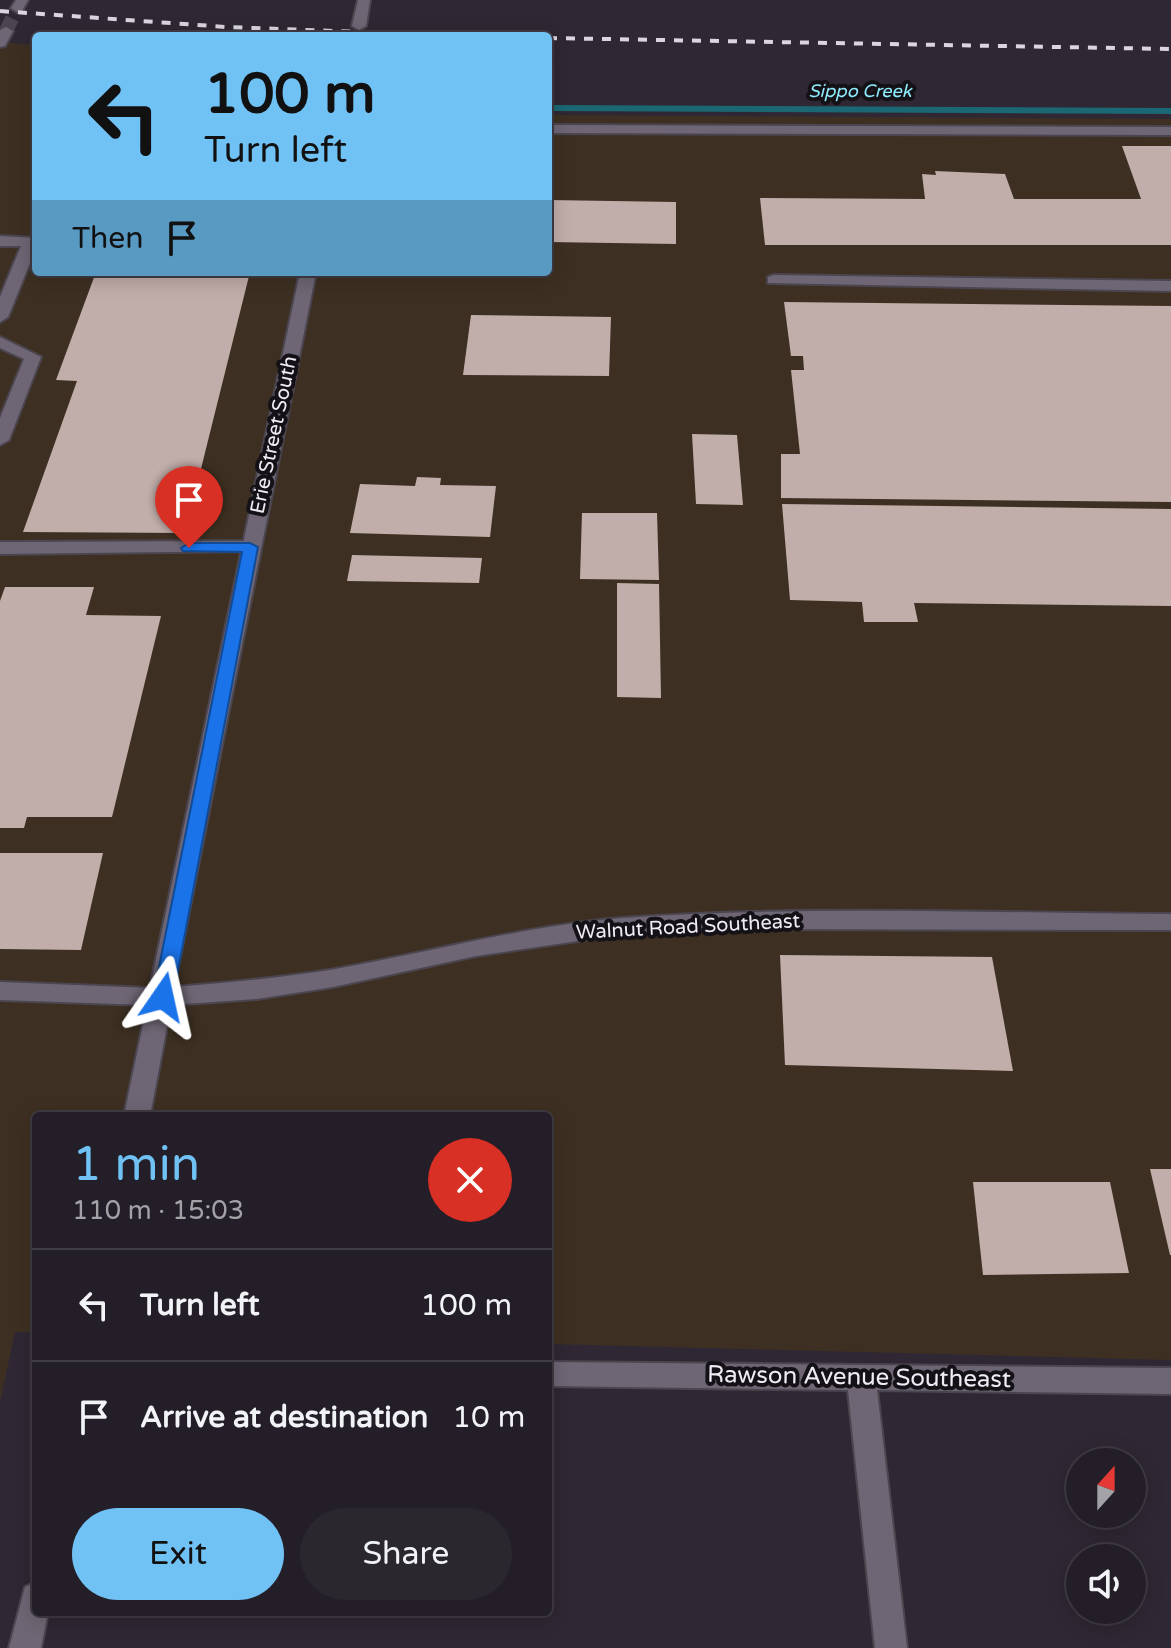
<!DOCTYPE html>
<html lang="en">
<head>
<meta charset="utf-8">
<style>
  :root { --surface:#231e27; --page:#2b272f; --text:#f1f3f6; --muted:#a3a2a7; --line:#403c44; --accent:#70c1f4 }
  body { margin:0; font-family:"Varela Round",sans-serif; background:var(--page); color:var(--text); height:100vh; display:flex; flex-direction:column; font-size:30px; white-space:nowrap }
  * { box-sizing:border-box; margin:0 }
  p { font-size:26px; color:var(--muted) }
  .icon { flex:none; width:44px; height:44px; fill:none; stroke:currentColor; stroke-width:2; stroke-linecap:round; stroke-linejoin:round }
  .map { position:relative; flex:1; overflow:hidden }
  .details { position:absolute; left:32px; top:1112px; width:520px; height:504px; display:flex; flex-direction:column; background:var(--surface); border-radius:8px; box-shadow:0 4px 20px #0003,0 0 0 2px var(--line) }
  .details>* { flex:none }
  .hud { position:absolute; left:32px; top:32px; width:520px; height:244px; border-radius:8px; box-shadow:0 4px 20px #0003,0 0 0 2px var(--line); background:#70c1f4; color:#111; overflow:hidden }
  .needle { width:52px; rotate:21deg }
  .controls { position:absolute; left:1066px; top:1448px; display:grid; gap:16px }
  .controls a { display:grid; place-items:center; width:80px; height:80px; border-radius:50%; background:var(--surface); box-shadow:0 4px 20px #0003,0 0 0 2px var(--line); font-size:40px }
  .pin { position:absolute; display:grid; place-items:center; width:68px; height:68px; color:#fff; margin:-82px -34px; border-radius:50% 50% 50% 0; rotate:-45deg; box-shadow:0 0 8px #0007 }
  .pin .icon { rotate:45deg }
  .me { position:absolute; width:88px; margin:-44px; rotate:11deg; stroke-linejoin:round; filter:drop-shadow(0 0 6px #0008) }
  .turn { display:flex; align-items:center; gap:28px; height:168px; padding:0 40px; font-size:36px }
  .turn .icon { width:104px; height:104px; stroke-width:2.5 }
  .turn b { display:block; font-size:56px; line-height:68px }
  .then { display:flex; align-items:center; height:76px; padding:0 40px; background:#0003; gap:16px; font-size:30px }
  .round { display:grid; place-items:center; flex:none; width:84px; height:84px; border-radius:42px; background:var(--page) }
  .overview { display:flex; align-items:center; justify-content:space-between; height:136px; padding:0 40px }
  h1 { font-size:48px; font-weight:600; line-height:60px; color:var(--accent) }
  .primary-button { display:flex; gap:16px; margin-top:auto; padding:16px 40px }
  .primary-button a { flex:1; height:92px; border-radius:48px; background:var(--accent); color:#111; font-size:32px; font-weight:600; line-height:92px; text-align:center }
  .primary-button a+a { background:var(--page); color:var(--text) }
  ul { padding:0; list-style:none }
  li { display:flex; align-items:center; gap:24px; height:112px; padding:0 40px; border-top:2px solid var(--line) }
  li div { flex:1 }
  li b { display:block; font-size:30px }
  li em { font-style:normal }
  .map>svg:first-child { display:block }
</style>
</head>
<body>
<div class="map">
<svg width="1171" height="1648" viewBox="0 0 1171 1648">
  <rect width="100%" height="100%" fill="#2f2834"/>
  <polygon fill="#3d3022" points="0,42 36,45 36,272 548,272 548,115 1171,119 1171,1360 548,1344 548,1116 36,1116 36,1332 15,1332 0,1402"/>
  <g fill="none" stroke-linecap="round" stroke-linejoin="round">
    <polygon fill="#1b6874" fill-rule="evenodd" points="548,105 1171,108 1171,114 548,111"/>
  </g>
  <g fill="#c1ada9">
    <polygon points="1122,146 1171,146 1171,245 765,245 760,198 925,199 922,174 936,175 935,171 1005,174 1014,199 1141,199"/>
    <polygon points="548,200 676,202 676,244 548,242"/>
    <polygon points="96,272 250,272 185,533 23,532 77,381 56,380"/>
    <polygon points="784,302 1171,306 1171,502 781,498 781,454 800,454 791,370 804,370 803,356 791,356"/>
    <polygon points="471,315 611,317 609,376 463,375"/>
    <polygon points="692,434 737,435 743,505 696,504"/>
    <polygon points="417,477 441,478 440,485 496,486 490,537 350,533 360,484 415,486"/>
    <polygon points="782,504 1171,509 1171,606 914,603 918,622 864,622 862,602 790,600"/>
    <polygon points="582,513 657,513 659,580 580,579"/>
    <polygon points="352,555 482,558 479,583 347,581"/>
    <polygon points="617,583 659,584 661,698 617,697"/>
    <polygon points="5,587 94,587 86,615 161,616 112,817 27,817 24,828 0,828 0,601"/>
    <polygon points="0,853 103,853 81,950 0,949"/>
    <polygon points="780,955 992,957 1013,1071 785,1065"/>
    <polygon points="1150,1169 1171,1169 1171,1255 1170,1255"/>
    <polygon points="973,1182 1110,1182 1129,1273 983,1275"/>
  </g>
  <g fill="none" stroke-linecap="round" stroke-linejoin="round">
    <polyline stroke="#4c4551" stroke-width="14" stroke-dasharray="14 7" stroke-linecap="butt" points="6,31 17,8"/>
    <defs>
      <g id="service">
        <polygon points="0,236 36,238 36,248 8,317 0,322 0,297 21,246 0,246"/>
        <polygon points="774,275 1171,281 1171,291 768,283 768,277"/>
        <polygon points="0,337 41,357 9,440 0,445 0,418 24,359 0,348"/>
        <polygon points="250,541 257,543 259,547 257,551 0,554 0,542"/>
      </g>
      <g id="minor">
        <polygon points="16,0 28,0 22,11 17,12 11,8"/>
        <polygon points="6,27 13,31 5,46 0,47 0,30"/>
        <polygon points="548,125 1171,127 1171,135 548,133"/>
        <polygon points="548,1362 1171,1368 1171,1394 877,1390 907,1648 875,1648 848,1390 548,1386"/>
      </g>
      <g id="secondary">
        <polygon points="358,0 370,0 366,26 359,30 352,26"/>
        <path d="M300,272H316L174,987C227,983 278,978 330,970C427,953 523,926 622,918C804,905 988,913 1171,914V930L739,929L619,935L476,956L333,987L257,999L171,1005L150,1116H124L147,1005L0,1000V982L150,988Z"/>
        <polygon points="36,1582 36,1612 48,1612 41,1648 9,1648 25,1587"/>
      </g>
    </defs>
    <use href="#service" stroke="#4b454f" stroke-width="4"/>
    <use href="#minor" stroke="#4b454f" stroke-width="4"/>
    <use href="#secondary" stroke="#4b454f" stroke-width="4"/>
    <use href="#service" fill="#6e6674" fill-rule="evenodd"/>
    <use href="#minor" fill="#6e6674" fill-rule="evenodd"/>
    <use href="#secondary" fill="#6e6674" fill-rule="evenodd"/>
    <g stroke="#dad5de" stroke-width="4" stroke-dasharray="9 9" stroke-linecap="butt">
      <polyline points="0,11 226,27 469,36"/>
      <polyline points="548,38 1171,49"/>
    </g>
  </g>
  <polygon fill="#1a73e8" stroke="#114b97" stroke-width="2" points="189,543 250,543 258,547 173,997 170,1003 156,1003 153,997 242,552 183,551 181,548"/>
  <g text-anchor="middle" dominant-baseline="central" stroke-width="8" stroke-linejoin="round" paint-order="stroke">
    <g font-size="18" font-style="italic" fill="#8fecfc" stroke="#151217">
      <text x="860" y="91">Sippo Creek</text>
    </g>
    <g font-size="20" fill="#f0ebf4" stroke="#151217">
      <text transform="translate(274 435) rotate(-78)">Erie Street South</text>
      <text transform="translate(688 927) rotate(-3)">Walnut Road Southeast</text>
    </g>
    <g font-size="24" fill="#f0ebf4" stroke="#151217">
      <text transform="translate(859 1377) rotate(1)">Rawson Avenue Southeast</text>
    </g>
  </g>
</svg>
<div class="controls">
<a><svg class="needle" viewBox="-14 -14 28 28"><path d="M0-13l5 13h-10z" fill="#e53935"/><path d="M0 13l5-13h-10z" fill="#a3a2a7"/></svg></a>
<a><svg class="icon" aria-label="sound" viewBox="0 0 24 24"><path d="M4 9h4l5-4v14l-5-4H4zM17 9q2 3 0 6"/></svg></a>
</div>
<div class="pin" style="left:189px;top:548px;background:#d93025"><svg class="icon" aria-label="arrive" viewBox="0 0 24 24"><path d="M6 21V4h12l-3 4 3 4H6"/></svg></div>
<svg class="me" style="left:163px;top:997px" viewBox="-20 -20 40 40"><path d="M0-17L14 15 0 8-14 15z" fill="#1a73e8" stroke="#fff" stroke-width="4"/></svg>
<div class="hud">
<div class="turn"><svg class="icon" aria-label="left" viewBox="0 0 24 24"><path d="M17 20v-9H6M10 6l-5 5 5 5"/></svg><div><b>100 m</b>Turn left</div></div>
<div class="then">Then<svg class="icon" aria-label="arrive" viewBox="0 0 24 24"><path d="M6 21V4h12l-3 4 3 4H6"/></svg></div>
</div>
<section class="details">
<div class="overview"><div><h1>1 min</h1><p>110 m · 15:03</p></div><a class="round" style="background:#d93025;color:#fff"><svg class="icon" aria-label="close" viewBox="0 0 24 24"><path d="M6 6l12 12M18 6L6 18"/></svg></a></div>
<ul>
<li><svg class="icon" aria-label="left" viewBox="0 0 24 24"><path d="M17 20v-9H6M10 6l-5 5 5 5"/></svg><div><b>Turn left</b></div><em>100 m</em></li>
<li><svg class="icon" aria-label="arrive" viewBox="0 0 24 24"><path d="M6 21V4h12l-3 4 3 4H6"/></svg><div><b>Arrive at destination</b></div><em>10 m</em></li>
</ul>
<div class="primary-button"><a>Exit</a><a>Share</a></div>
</section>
</div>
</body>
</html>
